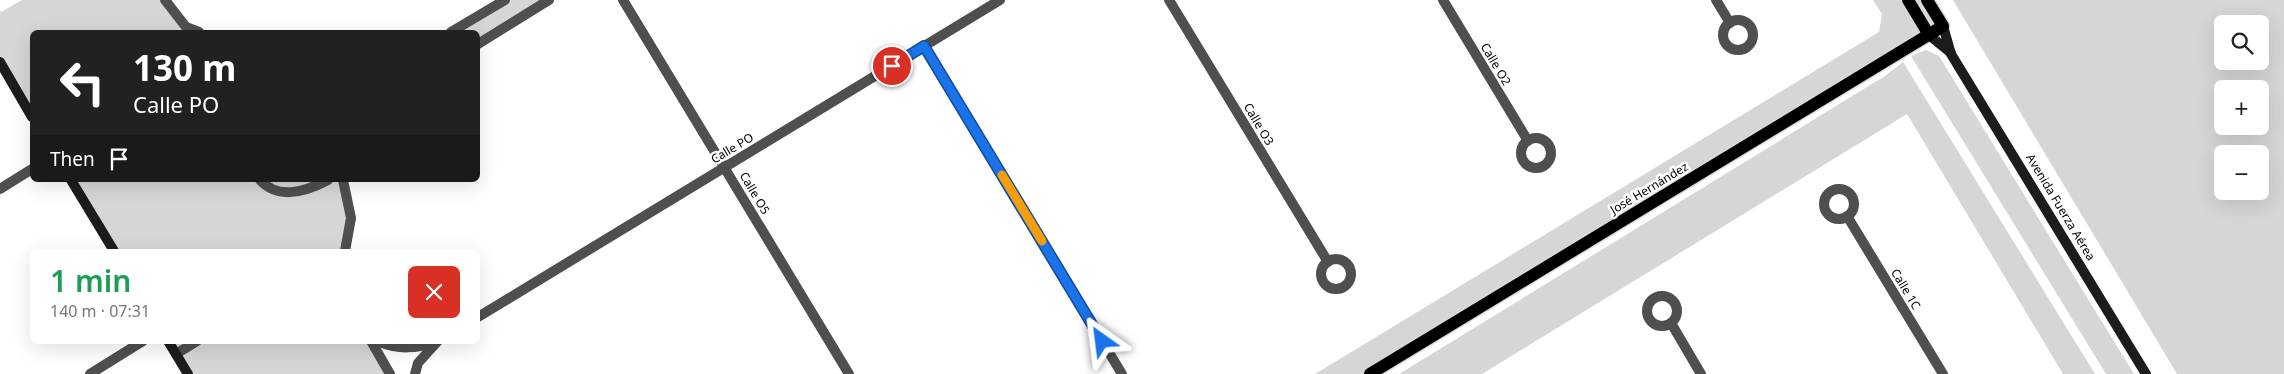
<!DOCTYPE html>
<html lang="en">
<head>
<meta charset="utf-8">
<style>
  :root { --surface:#fff; --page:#f6f6f6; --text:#222; --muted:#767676 }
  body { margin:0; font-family:"Noto Sans",sans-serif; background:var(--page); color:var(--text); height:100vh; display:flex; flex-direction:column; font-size:19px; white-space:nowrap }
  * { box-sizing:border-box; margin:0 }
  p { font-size:16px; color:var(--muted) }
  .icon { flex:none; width:28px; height:28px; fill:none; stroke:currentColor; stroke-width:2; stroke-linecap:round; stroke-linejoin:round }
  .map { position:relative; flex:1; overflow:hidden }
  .panel { position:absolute; left:30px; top:249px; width:450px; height:95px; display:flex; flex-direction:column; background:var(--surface); border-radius:8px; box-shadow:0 5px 20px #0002 }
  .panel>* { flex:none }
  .top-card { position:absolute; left:30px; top:30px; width:450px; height:152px; border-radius:8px; box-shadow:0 5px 20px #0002; background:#202124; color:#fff; overflow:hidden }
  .controls { position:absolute; left:2214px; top:15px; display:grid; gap:10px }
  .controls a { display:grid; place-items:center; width:55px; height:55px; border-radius:8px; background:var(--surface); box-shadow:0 5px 20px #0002; font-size:25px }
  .pin { position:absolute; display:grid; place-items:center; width:42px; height:42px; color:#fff; margin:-21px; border:2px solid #fff; border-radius:50%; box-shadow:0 1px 5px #0007 }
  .me { position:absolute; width:55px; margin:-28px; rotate:329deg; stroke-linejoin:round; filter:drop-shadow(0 0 4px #0008) }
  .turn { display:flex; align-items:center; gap:18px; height:105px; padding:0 20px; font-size:22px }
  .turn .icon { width:65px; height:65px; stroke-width:2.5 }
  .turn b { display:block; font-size:35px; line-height:42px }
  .then { display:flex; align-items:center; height:48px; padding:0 20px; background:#0003; gap:10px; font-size:19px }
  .round { display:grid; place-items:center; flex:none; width:52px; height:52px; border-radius:8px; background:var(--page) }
  .head { display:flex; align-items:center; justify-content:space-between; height:85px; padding:0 20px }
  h1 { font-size:30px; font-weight:600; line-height:38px; color:#1e9e55 }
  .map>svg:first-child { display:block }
</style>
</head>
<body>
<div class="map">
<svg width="2284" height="374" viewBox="0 0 2284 374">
  <rect width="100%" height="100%" fill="#fff"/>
  <g fill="#d6d6d6" fill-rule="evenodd">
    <polygon points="22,0 165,0 199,32 32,32 32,117 0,62 0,10 1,12"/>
    <polygon points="505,0 549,0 478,44 478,32 451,32"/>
    <polygon points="1873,0 1927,0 1943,26 1370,374 1315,374 1879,32 1882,14"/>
    <path d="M1953,0H2284V374H2177ZM2222,24H2260V61H2222ZM2222,89H2260V126H2222ZM2222,154H2260V191H2222Z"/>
    <polygon points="1926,50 1939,56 2134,374 2106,374 1911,56"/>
    <polygon points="1903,62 2095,374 2063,374 1907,114 1482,374 1399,374 1885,76"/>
    <polygon points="71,180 343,180 351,218 345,251 114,251"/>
    <polygon points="168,341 371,341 390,374 188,374"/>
  </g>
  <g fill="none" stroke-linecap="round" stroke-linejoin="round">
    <defs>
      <g id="primary">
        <polyline points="1908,0 1929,35"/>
        <polyline points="1370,374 1943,26 1927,0"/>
      </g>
    </defs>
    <use href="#primary" stroke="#dbdbdb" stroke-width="15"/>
    <g stroke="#4f4f4f" stroke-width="10">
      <polyline points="165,0 186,27 199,32"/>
      <polyline points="623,0 849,374"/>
      <polyline points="1169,0 1328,262"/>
      <polyline points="1443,0 1528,141"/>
      <polyline points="1716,0 1730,23"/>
      <circle cx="1738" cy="35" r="15"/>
      <polyline points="451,32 505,0"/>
      <polyline points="478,44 549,0"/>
      <polyline points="924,46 1122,374"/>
      <circle cx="1536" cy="153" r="15"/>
      <path d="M260,180C279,201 307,191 328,180"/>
      <polyline points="343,180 351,218 345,251"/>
      <polyline points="0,189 32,169"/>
      <circle cx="1839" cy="204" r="15"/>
      <polyline points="1847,216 1943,374"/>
      <circle cx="1336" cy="274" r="15"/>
      <circle cx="1662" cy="311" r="15"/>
      <polyline points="478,317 1000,0"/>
      <polyline points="1671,323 1701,374"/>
      <polyline points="371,341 390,374"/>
      <path d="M377,341C399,350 416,349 438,341"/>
      <polyline points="176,354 197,341"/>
      <polyline points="90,374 143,341"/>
      <polyline points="415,374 418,363 437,342"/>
    </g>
    <g stroke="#1c1c1c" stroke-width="10">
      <polyline points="1943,26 1951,54 2146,374"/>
      <polyline points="1929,35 1951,53"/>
      <polyline points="0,62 32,117"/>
      <polyline points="71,180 114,251"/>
      <polyline points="168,341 188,374"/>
    </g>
    <use href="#primary" stroke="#000" stroke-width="12"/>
  </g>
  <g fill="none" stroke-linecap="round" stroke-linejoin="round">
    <defs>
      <polyline id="route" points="892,66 924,46 1102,341"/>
    </defs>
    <use href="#route" stroke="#114b97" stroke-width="12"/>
    <use href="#route" stroke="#1a73e8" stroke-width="9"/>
    <polyline stroke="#f59e0b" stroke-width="9" points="1002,175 1042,241"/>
  </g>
  <g text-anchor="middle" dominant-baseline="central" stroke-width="5" stroke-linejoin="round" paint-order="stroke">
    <g font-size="12" fill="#000" stroke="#fff">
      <text transform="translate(1496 64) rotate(59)">Calle O2</text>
      <text transform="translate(1259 124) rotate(59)">Calle O3</text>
      <text transform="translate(732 148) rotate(-31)">Calle PO</text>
      <text transform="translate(1649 188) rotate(-31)">José Hernández</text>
      <text transform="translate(755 193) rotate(59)">Calle O5</text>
      <text transform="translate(2061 207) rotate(59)">Avenida Fuerza Aérea</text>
      <text transform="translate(1906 289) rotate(59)">Calle 1C</text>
    </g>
  </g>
</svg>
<div class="controls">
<a><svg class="icon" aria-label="search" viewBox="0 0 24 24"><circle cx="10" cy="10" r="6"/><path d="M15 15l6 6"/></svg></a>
<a>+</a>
<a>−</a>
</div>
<div class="pin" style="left:892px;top:66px;background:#d93025"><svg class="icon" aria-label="arrive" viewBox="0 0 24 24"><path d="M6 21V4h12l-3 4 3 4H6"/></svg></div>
<svg class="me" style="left:1102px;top:341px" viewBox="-20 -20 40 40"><path d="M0-17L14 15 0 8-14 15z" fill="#1a73e8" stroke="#fff" stroke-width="4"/></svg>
<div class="top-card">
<div class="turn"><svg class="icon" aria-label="left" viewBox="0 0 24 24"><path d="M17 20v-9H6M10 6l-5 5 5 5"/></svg><div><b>130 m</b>Calle PO</div></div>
<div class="then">Then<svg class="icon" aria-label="arrive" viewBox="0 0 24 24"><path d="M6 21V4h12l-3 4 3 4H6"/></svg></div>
</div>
<section class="panel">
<div class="head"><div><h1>1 min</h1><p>140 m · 07:31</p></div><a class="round" style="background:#d93025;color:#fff"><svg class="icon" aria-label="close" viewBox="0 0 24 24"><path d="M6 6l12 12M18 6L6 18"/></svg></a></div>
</section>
</div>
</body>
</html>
